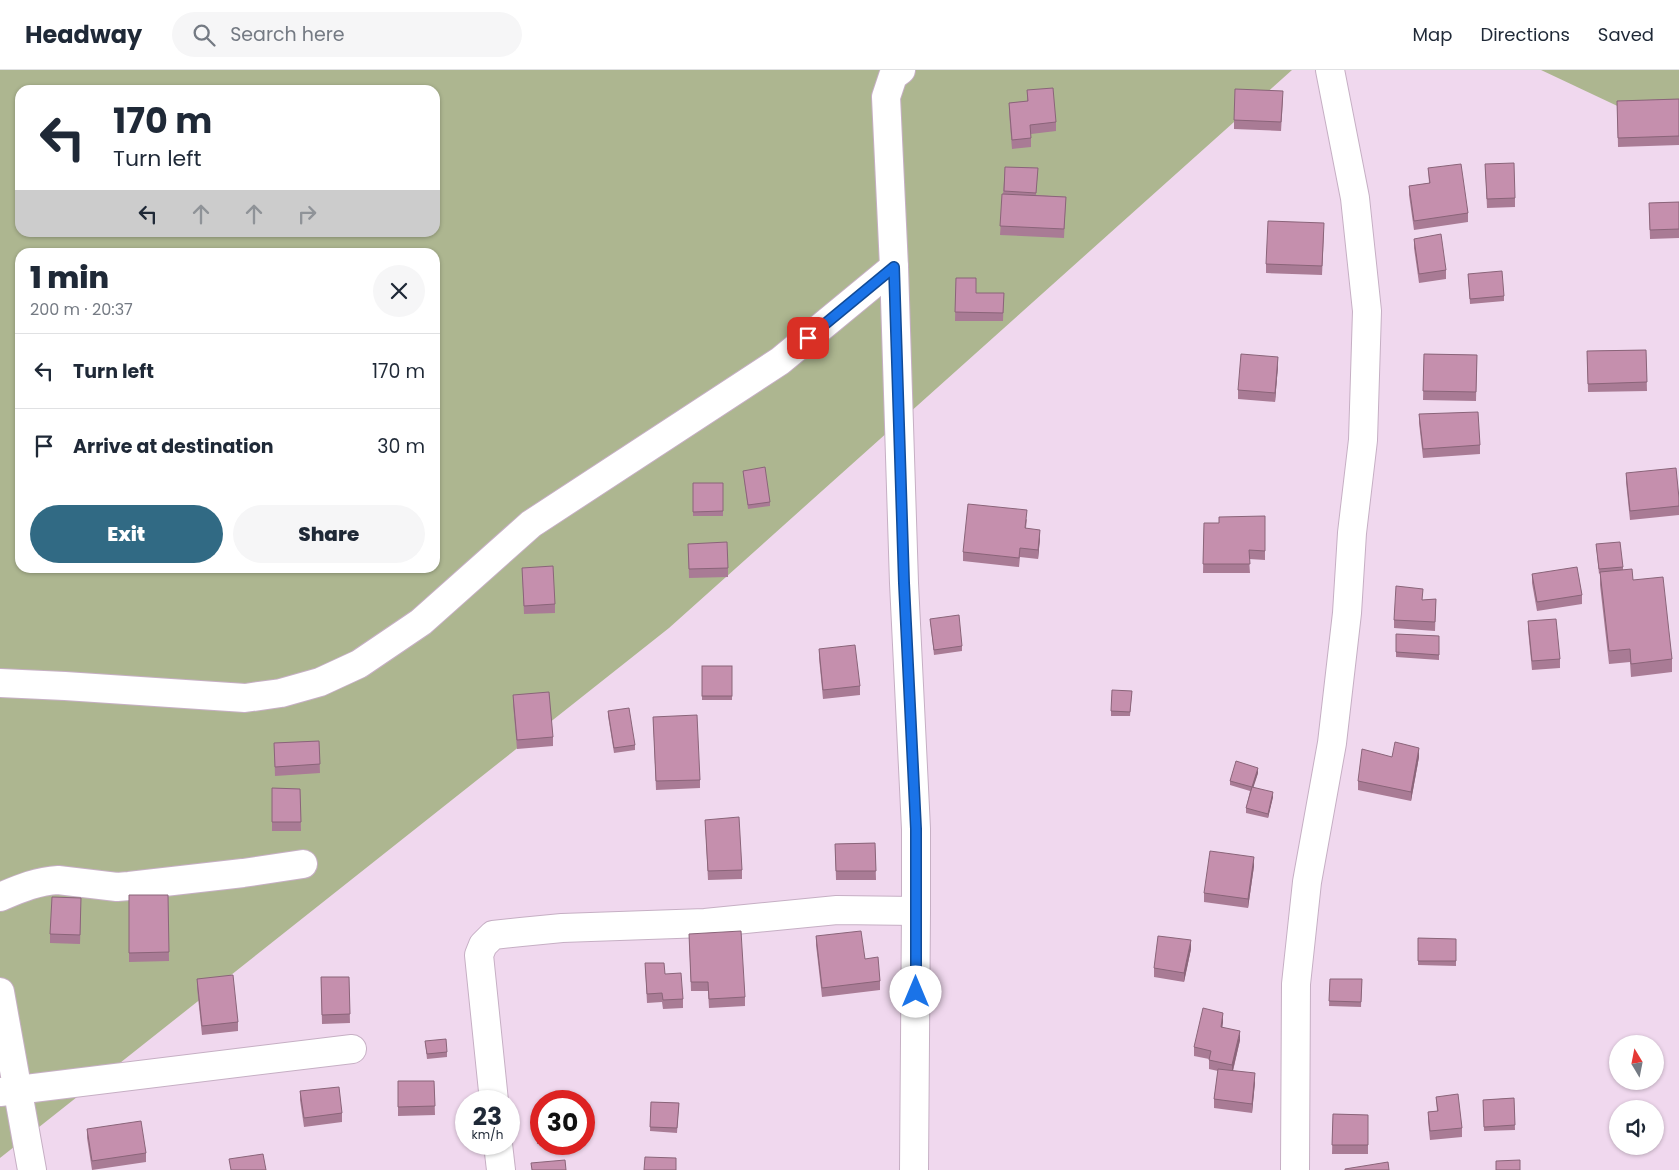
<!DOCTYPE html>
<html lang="en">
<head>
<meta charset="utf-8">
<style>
  :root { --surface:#fff; --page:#f6f6f7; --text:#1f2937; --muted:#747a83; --line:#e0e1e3; --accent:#316a84 }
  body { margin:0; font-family:Poppins,sans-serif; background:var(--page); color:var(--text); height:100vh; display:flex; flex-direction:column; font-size:19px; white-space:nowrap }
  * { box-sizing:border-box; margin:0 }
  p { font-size:16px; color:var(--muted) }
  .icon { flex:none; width:28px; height:28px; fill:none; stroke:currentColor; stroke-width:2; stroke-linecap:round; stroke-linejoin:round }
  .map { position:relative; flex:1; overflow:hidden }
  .details { position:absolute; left:15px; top:178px; width:425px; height:325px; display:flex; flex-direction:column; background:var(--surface); border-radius:15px; box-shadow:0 1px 4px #0004 }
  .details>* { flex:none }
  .hud { position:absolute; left:15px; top:15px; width:425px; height:152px; border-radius:15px; box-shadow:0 1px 4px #0004; background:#fff; color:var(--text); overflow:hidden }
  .needle { width:32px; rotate:350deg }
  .controls { position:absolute; left:1609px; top:965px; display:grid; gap:10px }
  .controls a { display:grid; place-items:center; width:55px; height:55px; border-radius:50%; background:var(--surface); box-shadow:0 1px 4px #0004; font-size:25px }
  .speed { position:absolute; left:455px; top:1020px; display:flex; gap:10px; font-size:25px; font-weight:700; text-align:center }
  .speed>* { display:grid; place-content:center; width:65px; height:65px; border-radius:50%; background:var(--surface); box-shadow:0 1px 4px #0004; line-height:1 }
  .speed small { font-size:12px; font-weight:400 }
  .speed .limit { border:8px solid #d22; background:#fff; color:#111 }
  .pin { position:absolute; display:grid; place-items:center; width:42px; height:42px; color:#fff; margin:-21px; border-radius:10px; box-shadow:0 2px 8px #0006 }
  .me { position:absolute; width:55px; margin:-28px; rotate:0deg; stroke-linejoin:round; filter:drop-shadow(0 0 4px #0008) }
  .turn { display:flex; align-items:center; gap:18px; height:105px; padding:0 15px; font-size:22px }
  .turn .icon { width:65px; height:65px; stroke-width:2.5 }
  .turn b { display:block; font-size:35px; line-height:42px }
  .lanes { display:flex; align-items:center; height:48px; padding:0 15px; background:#0003; justify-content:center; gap:25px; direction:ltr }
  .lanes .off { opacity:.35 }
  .round { display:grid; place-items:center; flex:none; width:52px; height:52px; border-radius:26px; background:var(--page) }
  .head { display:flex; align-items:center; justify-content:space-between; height:85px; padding:0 15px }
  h1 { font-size:30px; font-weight:800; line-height:38px }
  .action { display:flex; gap:10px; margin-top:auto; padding:10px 15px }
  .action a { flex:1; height:58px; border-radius:30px; background:var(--accent); color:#fff; font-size:20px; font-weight:800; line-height:58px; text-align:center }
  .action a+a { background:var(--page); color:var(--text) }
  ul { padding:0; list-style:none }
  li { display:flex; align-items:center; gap:15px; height:75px; padding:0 15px; border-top:1px solid var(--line) }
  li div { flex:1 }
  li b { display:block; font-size:19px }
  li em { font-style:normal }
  header { display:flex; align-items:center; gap:30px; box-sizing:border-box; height:70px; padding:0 25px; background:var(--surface); border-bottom:1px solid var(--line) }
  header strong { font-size:24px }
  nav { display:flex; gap:28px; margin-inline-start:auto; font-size:18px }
  .search { width:350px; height:45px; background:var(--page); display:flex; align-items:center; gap:12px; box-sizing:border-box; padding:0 18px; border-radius:28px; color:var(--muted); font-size:19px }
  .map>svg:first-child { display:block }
</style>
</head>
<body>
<header>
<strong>Headway</strong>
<div class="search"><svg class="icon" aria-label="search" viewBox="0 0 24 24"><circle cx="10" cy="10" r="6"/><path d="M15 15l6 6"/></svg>Search here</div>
<nav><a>Map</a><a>Directions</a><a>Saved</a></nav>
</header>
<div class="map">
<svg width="1679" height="1100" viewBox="0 0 1679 1100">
  <rect width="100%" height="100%" fill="#f0d8ee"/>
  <g fill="#adb690" fill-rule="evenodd">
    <path d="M0,0H1292L669,558L0,1088ZM20,20H435V162H20ZM20,182H435V498H20Z"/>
    <polygon points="1541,0 1679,0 1679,65"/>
  </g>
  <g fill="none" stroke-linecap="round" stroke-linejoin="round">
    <defs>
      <g id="minor">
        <polyline points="894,197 904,513 916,759 916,841 914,1100"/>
        <polyline points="0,613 65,616 245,628 281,623 320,612 359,594 421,552 531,454 780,291 894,197 886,27 893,6 901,0"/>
        <path d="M0,827C19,819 37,811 58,810L117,817L129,816L243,803L303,794"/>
        <polyline points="0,922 32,1100"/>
        <polyline points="0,1022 352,979"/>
        <polyline points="494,1031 479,885 483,875 493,865 521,862 562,858 705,853 837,840 916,841"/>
        <polyline points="498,1074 501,1100"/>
        <polyline points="1295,1100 1296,914 1307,812 1332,673 1347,543 1352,463 1363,370 1367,241 1355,128 1330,0"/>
      </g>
    </defs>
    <use href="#minor" stroke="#c6afc4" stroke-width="30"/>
    <use href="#minor" stroke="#fff" stroke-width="28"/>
  </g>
  <g fill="#a97b95">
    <polygon points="1027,20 1056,52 1056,61 1031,64 1031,77 1012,79 1009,42 1009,33 1027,31"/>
    <polygon points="1283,29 1281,61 1234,59 1234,50"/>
    <polygon points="1679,29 1679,75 1618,77 1617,31"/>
    <polygon points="1485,94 1515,128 1515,137 1487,138"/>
    <polygon points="1005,97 1038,98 1036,125 1066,127 1064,168 1000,165"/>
    <polygon points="1428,98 1468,143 1468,152 1414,160 1409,125 1409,116 1429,113"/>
    <polygon points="1679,132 1679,168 1650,169 1649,133"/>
    <polygon points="1324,162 1322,205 1266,203 1266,194"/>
    <polygon points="1414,169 1446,200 1446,209 1419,213 1414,178"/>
    <polygon points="1468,204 1504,226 1504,231 1470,234"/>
    <polygon points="956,208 976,223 1004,223 1003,251 955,251"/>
    <polygon points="1646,280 1647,321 1588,322 1587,281"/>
    <polygon points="1424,284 1477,285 1476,331 1423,330"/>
    <polygon points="1278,296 1275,332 1238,329 1238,320"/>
    <polygon points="1419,344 1480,375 1480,384 1423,388 1419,353"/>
    <polygon points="743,401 770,432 770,436 748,439"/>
    <polygon points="1626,403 1679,428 1679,445 1630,450 1626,412"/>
    <rect x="693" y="413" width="30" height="33"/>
    <polygon points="1265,446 1265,490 1249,489 1250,503 1203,503 1204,453 1219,453"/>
    <polygon points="1027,449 1026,458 1040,468 1038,489 1020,487 1019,497 963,491 963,482"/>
    <polygon points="688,474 728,498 728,507 689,508"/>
    <polygon points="1596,474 1623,497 1623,500 1633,510 1672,589 1672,602 1631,607 1630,592 1609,594 1600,515 1600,503 1599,504"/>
    <polygon points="522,498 555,534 555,543 524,544"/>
    <polygon points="1532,504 1582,525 1582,534 1537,541 1532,513"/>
    <polygon points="1436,529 1435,561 1394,558 1394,550 1423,530"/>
    <polygon points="930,549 962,576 962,581 934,585"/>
    <polygon points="1528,551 1560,589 1560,598 1532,600 1528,560"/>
    <polygon points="1396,564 1439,566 1439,590 1396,587"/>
    <polygon points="819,579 860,616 860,625 823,629 819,588"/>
    <rect x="702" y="596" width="30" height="34"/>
    <polygon points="1132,621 1130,646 1111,646 1111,641"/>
    <polygon points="513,625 553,667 553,676 517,679 513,634"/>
    <polygon points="608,641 635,675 635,680 614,683 608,646"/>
    <polygon points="653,647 700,710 700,718 656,720"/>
    <polygon points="319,671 320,703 275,706 274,673"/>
    <polygon points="1392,687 1419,687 1411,731 1358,720 1358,711"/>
    <polygon points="1258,703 1253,717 1273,727 1268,748 1246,743 1246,738 1250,721 1230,715 1230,711"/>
    <polygon points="272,718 300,719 301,761 272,761"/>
    <polygon points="705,750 742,800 742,809 708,810"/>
    <polygon points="875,773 876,810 836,810 835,774"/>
    <polygon points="1254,796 1248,838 1204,832 1204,823"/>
    <polygon points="129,825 168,825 169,891 129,892"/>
    <polygon points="81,837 80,874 50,873 50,864"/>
    <polygon points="689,864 745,927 745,936 709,938 708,921 691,921"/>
    <polygon points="816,866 865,889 880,911 880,920 822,927 816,875"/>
    <polygon points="1418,868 1456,869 1456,896 1418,895"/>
    <polygon points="1191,879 1184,912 1154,907 1154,898"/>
    <polygon points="645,893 665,904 683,929 683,938 663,939 662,932 647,933"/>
    <polygon points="321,907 349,907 350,953 322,954"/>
    <polygon points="197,909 238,952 238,961 202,965 197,918"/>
    <polygon points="1330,909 1362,909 1361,937 1329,936"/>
    <polygon points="1223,952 1222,957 1240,970 1233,1001 1255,1012 1252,1043 1214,1038 1214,1029 1218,1001 1209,999 1209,989 1194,986 1194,977"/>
    <polygon points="425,971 447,982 447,987 427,989"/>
    <polygon points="398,1011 434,1011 435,1045 398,1046"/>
    <polygon points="300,1021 342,1043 342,1052 304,1057 300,1030"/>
    <polygon points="1436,1027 1462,1058 1462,1067 1430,1070 1428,1051 1428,1042 1437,1041"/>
    <polygon points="1514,1028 1515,1060 1484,1061 1483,1030"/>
    <polygon points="651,1032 679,1033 677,1063 650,1061"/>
    <polygon points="536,1040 541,1040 541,1074 547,1074 537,1074"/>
    <polygon points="1333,1044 1368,1045 1368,1084 1332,1084"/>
    <polygon points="87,1059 146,1083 146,1092 92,1100 87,1068"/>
  </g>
  <g fill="#8a6479">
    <polygon points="1278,287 1278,296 1275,332 1275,323"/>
    <polygon points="1040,460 1040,468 1038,489 1038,480"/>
    <polygon points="1419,678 1419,687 1411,731 1411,722"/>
    <polygon points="1258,698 1258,703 1252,722 1252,717"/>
    <polygon points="1273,722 1273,727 1268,748 1268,744"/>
    <polygon points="1254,787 1254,796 1248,838 1248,829"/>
    <polygon points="1191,870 1191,879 1184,912 1184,903"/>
    <polygon points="1223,943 1223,952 1221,966 1221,957"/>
    <polygon points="1240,961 1240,970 1232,1004 1232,995"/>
    <polygon points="1255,1003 1255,1012 1252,1043 1252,1034"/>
  </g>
  <g fill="#c58fad" stroke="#8a6479">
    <polygon points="1053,18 1056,52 1030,55 1031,68 1012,70 1009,33 1028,31 1027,20"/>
    <polygon points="1235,19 1283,21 1281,52 1234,50"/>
    <polygon points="1679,29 1679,66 1618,68 1617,31"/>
    <polygon points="1514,93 1515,128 1487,129 1485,94"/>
    <polygon points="1461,94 1468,143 1414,151 1409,116 1430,113 1428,98"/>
    <polygon points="1005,97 1038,98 1036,123 1004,121"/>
    <polygon points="1002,124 1066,127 1064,159 1000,156"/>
    <polygon points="1679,132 1679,159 1650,160 1649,133"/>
    <polygon points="1268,151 1324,153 1322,196 1266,194"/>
    <polygon points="1441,164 1446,200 1419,204 1414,169"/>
    <polygon points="1502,201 1504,226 1470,229 1468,204"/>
    <polygon points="956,208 976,208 976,223 1004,223 1003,243 955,242"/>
    <polygon points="1646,280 1647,312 1588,314 1587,281"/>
    <polygon points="1241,284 1278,287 1275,323 1238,320"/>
    <polygon points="1424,284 1477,285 1476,322 1423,321"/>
    <polygon points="1478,342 1480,375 1423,379 1419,344"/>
    <polygon points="765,397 770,432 748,435 743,401"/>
    <polygon points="1676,398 1679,428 1679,436 1630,441 1626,403"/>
    <polygon points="693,413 723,413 723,441 693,442"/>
    <polygon points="968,434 1027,440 1025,458 1040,460 1038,480 1020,478 1019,488 963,482"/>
    <polygon points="1265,446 1265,481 1249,480 1250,494 1203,494 1204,453 1219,453 1219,447"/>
    <polygon points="727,472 728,498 689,499 688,474"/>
    <polygon points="1620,472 1623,497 1599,499 1596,474"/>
    <polygon points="553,496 555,534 524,536 522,498"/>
    <polygon points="1577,497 1582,525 1537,532 1532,504"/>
    <polygon points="1632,499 1633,510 1663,507 1672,589 1631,594 1630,579 1609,581 1600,502"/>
    <polygon points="1396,516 1423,519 1422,530 1436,529 1435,552 1394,550"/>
    <polygon points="959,545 962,576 934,580 930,549"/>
    <polygon points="1556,549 1560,589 1532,591 1528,551"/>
    <polygon points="1396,564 1439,566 1439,585 1396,582"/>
    <polygon points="855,575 860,616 823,620 819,579"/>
    <rect x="702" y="596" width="30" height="30"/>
    <polygon points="1112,620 1132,621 1130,642 1111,641"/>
    <polygon points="549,622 553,667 517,670 513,625"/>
    <polygon points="629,638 635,675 614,678 608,641"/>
    <polygon points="697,645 700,710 656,711 653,647"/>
    <polygon points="319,671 320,694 275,697 274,673"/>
    <polygon points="1395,672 1419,678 1411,722 1358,711 1362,679 1392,687"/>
    <polygon points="1236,691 1258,698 1252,717 1230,711"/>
    <polygon points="1252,717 1273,722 1268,744 1246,738"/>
    <polygon points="272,718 300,719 301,752 272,752"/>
    <polygon points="739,747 742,800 708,801 705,750"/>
    <polygon points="875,773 876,801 836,801 835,774"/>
    <polygon points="1210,781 1254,787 1248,829 1204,823"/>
    <polygon points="129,825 168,825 169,882 129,883"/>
    <polygon points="52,827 81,828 80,865 50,864"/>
    <polygon points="741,861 745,927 709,929 708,912 691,912 689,864"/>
    <polygon points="861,861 865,889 878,887 880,911 822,918 816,866"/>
    <polygon points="1158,866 1191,870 1184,903 1154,898"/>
    <polygon points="1418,868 1456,869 1456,891 1418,891"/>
    <polygon points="645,893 664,893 665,904 681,903 683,929 663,930 662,923 647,924"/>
    <polygon points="233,905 238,952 202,956 197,909"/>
    <polygon points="321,907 349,907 350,944 322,945"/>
    <polygon points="1330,909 1362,909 1361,932 1329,931"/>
    <polygon points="1203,938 1223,943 1221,957 1240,961 1232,995 1209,990 1211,981 1194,977"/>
    <polygon points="446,969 447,982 427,984 425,971"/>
    <polygon points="1218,999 1255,1003 1252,1034 1214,1029"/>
    <polygon points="398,1011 434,1011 435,1036 398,1037"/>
    <polygon points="339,1017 342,1043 304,1048 300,1021"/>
    <polygon points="1458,1024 1462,1058 1430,1061 1428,1042 1438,1041 1436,1027"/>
    <polygon points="1514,1028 1515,1055 1484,1057 1483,1030"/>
    <polygon points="651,1032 679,1033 677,1058 650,1057"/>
    <polygon points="536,1040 541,1040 541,1065 537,1065"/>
    <polygon points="1333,1044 1368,1045 1368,1075 1332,1075"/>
    <polygon points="141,1051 146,1083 92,1091 87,1059"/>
    <polygon points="263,1084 266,1100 231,1100 229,1089"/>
    <polygon points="645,1087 676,1088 676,1100 644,1100"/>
    <polygon points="565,1090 566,1100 532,1100 531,1093"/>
    <polygon points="1520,1090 1520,1100 1496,1100 1496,1091"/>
    <polygon points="1388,1092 1389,1100 1345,1100 1345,1099"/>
  </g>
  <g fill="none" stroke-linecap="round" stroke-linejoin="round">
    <defs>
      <polyline id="route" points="808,268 894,197 904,513 916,759 916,922"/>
    </defs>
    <use href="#route" stroke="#114b97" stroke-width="12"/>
    <use href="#route" stroke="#1a73e8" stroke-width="9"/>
  </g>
</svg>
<div class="controls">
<a><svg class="needle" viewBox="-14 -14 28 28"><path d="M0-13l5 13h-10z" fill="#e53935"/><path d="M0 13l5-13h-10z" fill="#747a83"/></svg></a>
<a><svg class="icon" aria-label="sound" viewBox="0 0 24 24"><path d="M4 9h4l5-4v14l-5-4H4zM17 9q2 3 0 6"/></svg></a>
</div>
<div class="speed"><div>23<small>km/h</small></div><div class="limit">30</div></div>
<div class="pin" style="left:808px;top:268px;background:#d93025"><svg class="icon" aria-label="arrive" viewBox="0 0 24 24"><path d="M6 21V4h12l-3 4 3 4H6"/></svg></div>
<svg class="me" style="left:916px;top:922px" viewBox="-20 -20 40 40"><circle r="19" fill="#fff"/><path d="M0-13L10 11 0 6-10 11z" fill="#1a73e8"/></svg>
<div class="hud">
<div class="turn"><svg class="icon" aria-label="left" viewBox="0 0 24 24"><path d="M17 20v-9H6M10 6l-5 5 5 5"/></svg><div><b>170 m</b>Turn left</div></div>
<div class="lanes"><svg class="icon" aria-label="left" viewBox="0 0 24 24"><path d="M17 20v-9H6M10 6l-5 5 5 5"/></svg><svg class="icon off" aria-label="ahead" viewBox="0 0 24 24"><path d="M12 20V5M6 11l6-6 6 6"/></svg><svg class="icon off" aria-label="ahead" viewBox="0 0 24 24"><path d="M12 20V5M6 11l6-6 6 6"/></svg><svg class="icon off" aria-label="right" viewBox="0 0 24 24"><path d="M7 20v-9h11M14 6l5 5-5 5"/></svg></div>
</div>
<section class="details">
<div class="head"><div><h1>1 min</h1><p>200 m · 20:37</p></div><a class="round"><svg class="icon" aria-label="close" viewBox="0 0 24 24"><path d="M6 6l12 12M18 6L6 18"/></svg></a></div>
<ul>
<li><svg class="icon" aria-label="left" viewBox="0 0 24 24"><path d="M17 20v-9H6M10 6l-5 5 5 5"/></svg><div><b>Turn left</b></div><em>170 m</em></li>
<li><svg class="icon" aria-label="arrive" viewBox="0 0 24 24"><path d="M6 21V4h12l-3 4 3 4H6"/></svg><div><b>Arrive at destination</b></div><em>30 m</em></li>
</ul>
<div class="action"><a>Exit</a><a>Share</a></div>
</section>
</div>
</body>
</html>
